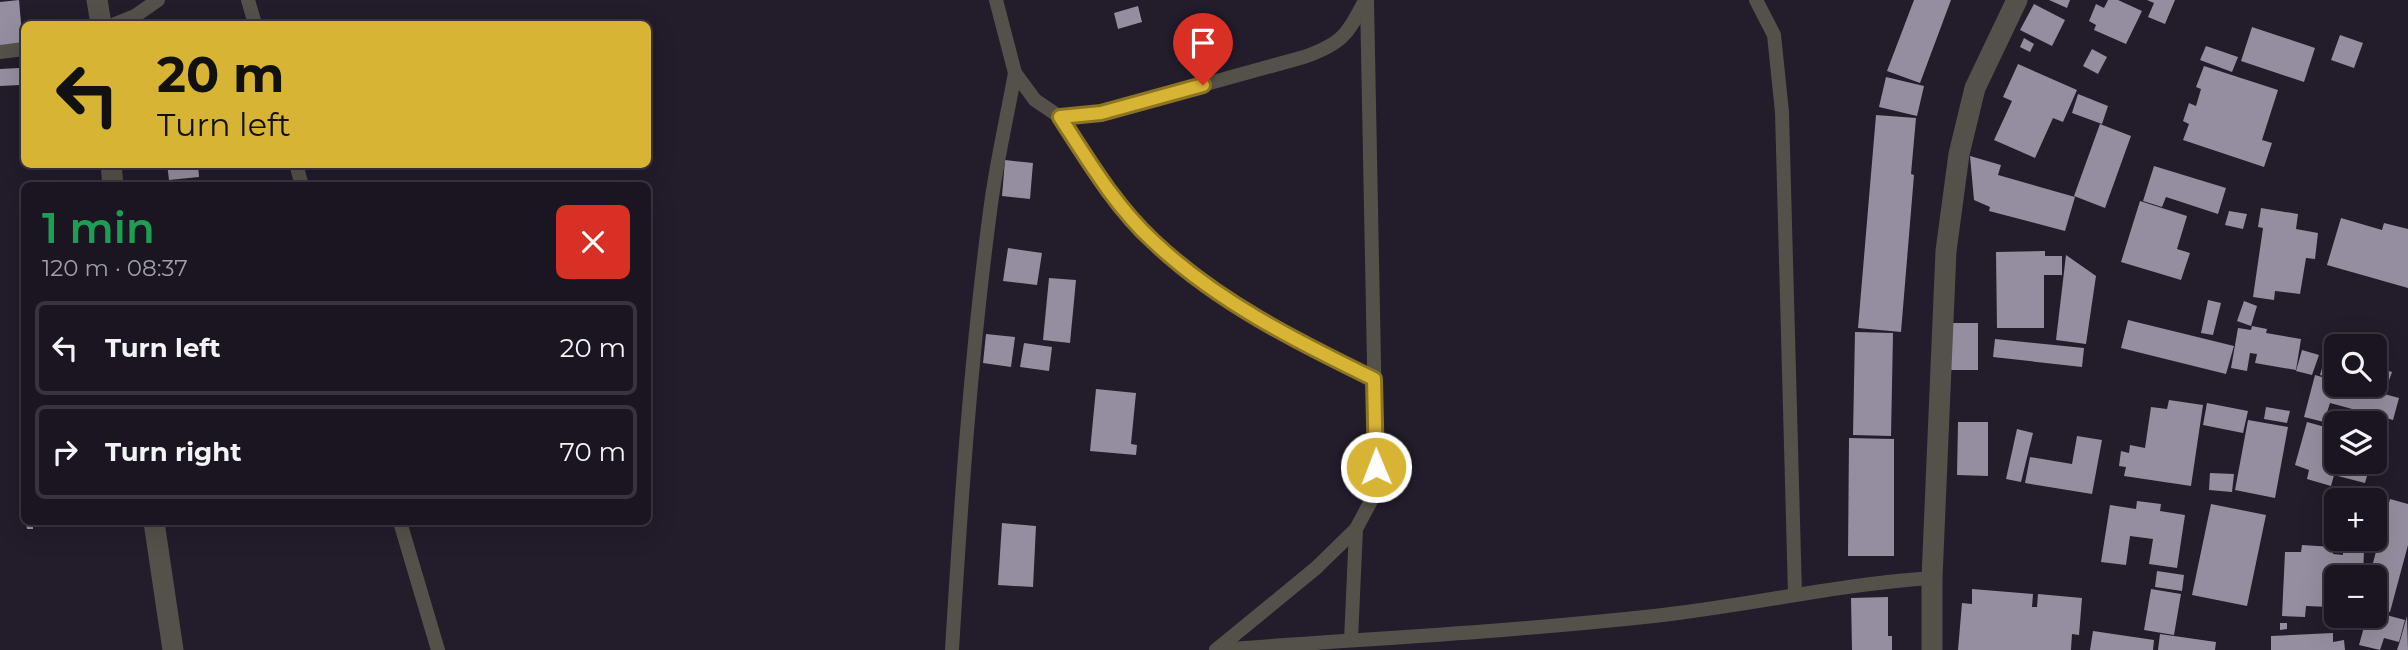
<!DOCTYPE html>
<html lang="en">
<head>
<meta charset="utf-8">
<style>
  :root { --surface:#1a1520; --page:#231e29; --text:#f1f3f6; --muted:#9f9fa5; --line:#38343e }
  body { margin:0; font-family:Montserrat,sans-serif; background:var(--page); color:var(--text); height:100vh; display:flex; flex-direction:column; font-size:26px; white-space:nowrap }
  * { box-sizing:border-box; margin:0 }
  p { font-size:23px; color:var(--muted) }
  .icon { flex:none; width:38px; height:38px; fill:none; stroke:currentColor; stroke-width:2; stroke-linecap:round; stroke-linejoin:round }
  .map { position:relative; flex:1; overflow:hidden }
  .sheet { position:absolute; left:21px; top:182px; width:630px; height:343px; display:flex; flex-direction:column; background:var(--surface); border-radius:10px; box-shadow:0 7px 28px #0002,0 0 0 2px var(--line) }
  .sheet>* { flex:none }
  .banner { position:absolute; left:21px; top:21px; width:630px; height:147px; border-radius:10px; box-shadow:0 7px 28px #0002,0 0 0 2px var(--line); background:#d7b434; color:#111; overflow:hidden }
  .controls { position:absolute; left:2324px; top:334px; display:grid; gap:14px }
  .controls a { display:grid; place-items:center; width:63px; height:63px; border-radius:10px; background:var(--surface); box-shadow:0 7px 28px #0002,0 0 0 2px var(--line); font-size:35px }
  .pin { position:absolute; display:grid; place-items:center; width:60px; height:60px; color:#fff; margin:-72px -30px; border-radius:50% 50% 50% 0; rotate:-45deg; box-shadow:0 0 7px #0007 }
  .pin .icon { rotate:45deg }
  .me { position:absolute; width:77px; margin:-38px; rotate:359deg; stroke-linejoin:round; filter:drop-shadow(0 0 5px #0008) }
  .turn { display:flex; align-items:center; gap:24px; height:147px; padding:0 21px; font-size:32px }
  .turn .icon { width:91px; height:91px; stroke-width:2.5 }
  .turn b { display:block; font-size:49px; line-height:60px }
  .round { display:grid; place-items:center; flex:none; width:74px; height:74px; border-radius:10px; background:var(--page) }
  .summary { display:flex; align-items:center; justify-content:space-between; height:119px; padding:0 21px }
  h1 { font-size:42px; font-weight:600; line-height:52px; color:#1e9e55 }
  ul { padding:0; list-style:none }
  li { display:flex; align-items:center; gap:21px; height:94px; margin:0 14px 10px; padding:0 7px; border:4px solid var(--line); border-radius:10px }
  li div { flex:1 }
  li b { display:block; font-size:26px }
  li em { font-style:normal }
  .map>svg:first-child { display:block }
</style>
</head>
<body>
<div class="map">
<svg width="2408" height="650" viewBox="0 0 2408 650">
  <rect width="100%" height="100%" fill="#221c2b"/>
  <g fill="#958ea0">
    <polygon points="19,0 23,46 0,48 0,2"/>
    <polygon points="1914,0 1951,0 1920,83 1887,71"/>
    <polygon points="2049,0 2070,0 2067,8"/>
    <polygon points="2108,0 2118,0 2142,11 2126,44 2094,30 2096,25 2089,21 2096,4 2104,8"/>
    <polygon points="2147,0 2175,0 2165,24 2148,17 2154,3"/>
    <polygon points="2034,4 2065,20 2052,46 2020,30"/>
    <polygon points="1138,6 1142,22 1118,29 1114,13"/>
    <polygon points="2252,27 2315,48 2304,82 2241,61"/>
    <polygon points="2340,35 2363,43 2354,68 2331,60"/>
    <polygon points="2024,38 2034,44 2030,52 2020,47"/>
    <polygon points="2206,46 2238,57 2232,72 2200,60"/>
    <polygon points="2092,49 2107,57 2098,74 2083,66"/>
    <polygon points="2018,64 2077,90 2063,122 2053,118 2035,158 1994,140 2012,101 2003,97"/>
    <polygon points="2204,66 2278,90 2262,140 2272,143 2264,167 2183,140 2189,124 2183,121 2189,103 2196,106 2201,89 2196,87"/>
    <polygon points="19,68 20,85 0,86 0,69"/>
    <polygon points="1886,77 1924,86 1917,116 1879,107"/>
    <polygon points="2078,94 2108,106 2102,124 2072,113"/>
    <polygon points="1876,115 1916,118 1911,174 1914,175 1901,332 1858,328"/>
    <polygon points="2100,124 2131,136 2105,208 2074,196"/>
    <polygon points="1970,156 2001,165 1998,175 2075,197 2065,231 1989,211 1990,207 1974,200"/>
    <polygon points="1005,160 1033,163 1030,199 1002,196"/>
    <polygon points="167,164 198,164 199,177 169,180"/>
    <polygon points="2154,166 2226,188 2218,214 2166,197 2162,207 2143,201"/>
    <polygon points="2140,201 2187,216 2177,249 2190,253 2181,280 2121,262"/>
    <polygon points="2261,208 2298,214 2296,229 2318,233 2315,259 2306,258 2300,294 2275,291 2274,300 2253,297 2263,228 2258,227"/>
    <polygon points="2229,211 2247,214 2243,229 2225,225"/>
    <polygon points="2341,218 2382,230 2384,223 2408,229 2408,288 2327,265"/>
    <polygon points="1008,248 1042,253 1037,285 1003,281"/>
    <polygon points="2045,251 2045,256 2062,256 2062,275 2044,275 2044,328 1997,328 1996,252"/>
    <polygon points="2066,255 2096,276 2086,344 2056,340"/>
    <polygon points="1049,278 1076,280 1070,343 1043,340"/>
    <polygon points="2208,300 2221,303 2213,335 2201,333"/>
    <polygon points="2244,301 2257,306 2251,326 2237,321"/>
    <polygon points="2128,320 2234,346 2226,374 2121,348"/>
    <rect x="1951" y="323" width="27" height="47"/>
    <polygon points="2252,326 2267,329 2266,333 2301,339 2296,370 2255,363 2257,354 2250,353 2247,371 2231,368 2238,328 2251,330"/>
    <polygon points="1855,332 1893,333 1891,436 1853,435"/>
    <polygon points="986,334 1015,337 1011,367 983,363"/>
    <polygon points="1995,339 2084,348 2082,367 1993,357"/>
    <polygon points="1024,343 1052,347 1049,371 1020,367"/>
    <polygon points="2302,350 2319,355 2312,375 2296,371"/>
    <polygon points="2324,361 2336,365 2336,379 2320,375"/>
    <polygon points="2379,368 2392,372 2387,386 2375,382"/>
    <polygon points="2315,375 2336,381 2336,385 2351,385 2399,398 2393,420 2330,403 2324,422 2304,417"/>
    <polygon points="1096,389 1136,393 1131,444 1137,445 1136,455 1090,451"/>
    <polygon points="2169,400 2203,405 2191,486 2124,476 2126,467 2119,466 2121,451 2129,453 2130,445 2145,448 2151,407 2167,409"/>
    <polygon points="2207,403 2248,411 2243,433 2203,425"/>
    <polygon points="2266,407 2290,411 2287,423 2264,419"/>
    <polygon points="2248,420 2288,427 2275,498 2235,490"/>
    <polygon points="1958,422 1988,422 1988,476 1957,475"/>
    <polygon points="2307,422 2336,430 2336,462 2371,462 2365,483 2334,475 2331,486 2307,479 2309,470 2295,465"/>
    <polygon points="2017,429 2033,433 2021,482 2006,479"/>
    <polygon points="2077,436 2102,440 2092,494 2025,483 2030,457 2072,464"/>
    <polygon points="1849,438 1894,439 1894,556 1848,556"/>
    <polygon points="2210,473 2234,474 2232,492 2209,490"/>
    <polygon points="2390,499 2408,504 2408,545 2390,612 2375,608 2375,578 2369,578"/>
    <polygon points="2137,501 2161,504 2160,511 2185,515 2177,568 2149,564 2153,539 2130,536 2126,565 2101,562 2110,505 2136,509"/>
    <polygon points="2211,504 2266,515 2247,606 2192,595"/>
    <polygon points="26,522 33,522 33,529 27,529"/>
    <polygon points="1002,523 1036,526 1033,587 998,585"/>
    <polygon points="2302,545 2333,547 2333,554 2343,555 2343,548 2364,549 2363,578 2336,578 2336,612 2330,611 2330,607 2306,606 2305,617 2282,616 2285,552 2301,552"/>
    <polygon points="2157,571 2184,575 2182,591 2155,587"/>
    <polygon points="1972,589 2033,594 2032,607 2037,607 2038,594 2082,598 2079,635 2072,634 2071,650 1958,650 1962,603 1972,604"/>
    <polygon points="2151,589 2181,594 2174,635 2144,630"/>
    <polygon points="1888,597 1888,636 1892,636 1892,650 1852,650 1851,598"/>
    <polygon points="2375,612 2405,620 2399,642 2384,638 2380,650 2359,645 2367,616 2375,616"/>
    <rect x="2335" y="616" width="18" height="4"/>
    <polygon points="2407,616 2408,650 2397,650 2400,641"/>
    <polygon points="2280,623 2287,623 2287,629 2280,630"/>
    <polygon points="2093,631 2154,640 2153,650 2090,650"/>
    <polygon points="2333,633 2333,642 2344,640 2345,650 2271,650 2271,636"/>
    <polygon points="2160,634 2216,642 2215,650 2158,650"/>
  </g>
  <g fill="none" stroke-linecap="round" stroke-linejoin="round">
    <g stroke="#535149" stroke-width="14">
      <polyline points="248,0 255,24"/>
      <path d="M996,0L1015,73L1035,100L1060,117L1101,113L1304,57C1341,44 1348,35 1365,0"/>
      <polyline points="1756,0 1774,35 1782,112 1795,594"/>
      <polyline points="115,24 135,16 158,0"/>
      <polyline points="0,52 24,49"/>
      <path d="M1060,117C1088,160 1115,206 1153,241C1216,301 1296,341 1374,379"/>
      <polyline points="296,164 302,186"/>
      <polyline points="400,522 438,650"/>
      <polyline points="1351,640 1356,529"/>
      <path d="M952,650C961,501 971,352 991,204C997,160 1007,117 1015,73"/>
      <path d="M1216,650C1362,639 1508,632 1654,616C1747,606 1839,584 1932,578"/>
      <polyline points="1216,650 1316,568 1356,529 1372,499 1376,467 1367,0"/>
    </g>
    <g stroke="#535149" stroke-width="21">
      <polyline points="97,0 101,24"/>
      <polyline points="111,164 113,186"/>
      <polyline points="154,522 173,650"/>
      <polyline points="1932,650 1932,578 1946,251 1959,154 1975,88 2017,0"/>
    </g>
  </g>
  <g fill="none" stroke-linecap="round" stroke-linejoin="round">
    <defs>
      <path id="route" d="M1203,85L1101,113L1060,117C1088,160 1115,206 1153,241C1216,301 1296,341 1374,379L1376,467"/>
    </defs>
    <use href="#route" stroke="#8c7522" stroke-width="18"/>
    <use href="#route" stroke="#d7b434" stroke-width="12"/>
  </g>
</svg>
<div class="controls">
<a><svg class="icon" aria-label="search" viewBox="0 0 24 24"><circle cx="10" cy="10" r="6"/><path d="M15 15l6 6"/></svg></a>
<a><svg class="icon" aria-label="layers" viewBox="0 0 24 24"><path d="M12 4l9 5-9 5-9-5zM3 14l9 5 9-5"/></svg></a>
<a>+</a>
<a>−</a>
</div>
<div class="pin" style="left:1203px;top:85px;background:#d93025"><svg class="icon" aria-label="arrive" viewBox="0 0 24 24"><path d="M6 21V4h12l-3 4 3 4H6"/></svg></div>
<svg class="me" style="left:1376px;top:467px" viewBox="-20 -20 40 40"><circle r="17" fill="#d7b434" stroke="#fff" stroke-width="3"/><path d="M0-11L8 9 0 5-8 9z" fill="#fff"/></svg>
<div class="banner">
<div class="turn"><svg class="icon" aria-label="left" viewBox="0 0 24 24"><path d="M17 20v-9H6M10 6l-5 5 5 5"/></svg><div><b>20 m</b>Turn left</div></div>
</div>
<section class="sheet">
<div class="summary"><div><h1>1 min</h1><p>120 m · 08:37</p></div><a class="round" style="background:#d93025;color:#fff"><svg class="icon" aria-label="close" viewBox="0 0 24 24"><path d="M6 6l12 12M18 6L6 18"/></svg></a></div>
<ul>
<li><svg class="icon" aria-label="left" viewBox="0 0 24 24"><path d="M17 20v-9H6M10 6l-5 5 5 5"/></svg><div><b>Turn left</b></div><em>20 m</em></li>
<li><svg class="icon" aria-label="right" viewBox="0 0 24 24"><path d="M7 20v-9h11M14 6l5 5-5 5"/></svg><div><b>Turn right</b></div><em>70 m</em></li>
</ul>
</section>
</div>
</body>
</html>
